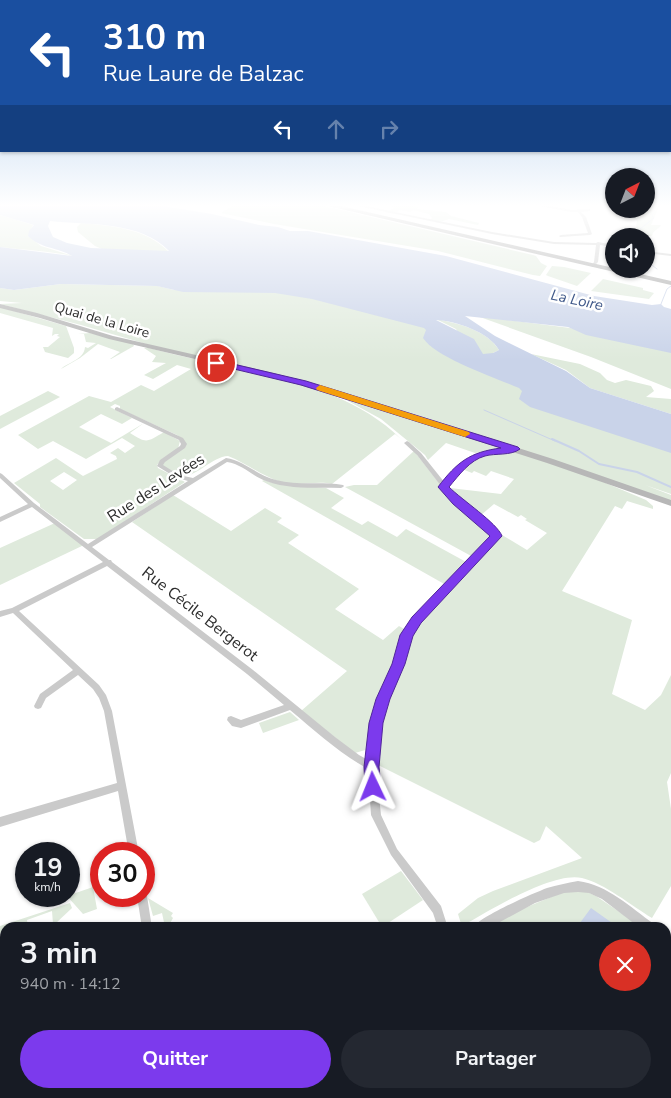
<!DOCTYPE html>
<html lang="fr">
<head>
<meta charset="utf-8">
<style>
  :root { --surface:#171b24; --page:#242831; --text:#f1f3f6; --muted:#9ea1a6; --accent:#7c3aed }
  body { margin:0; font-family:"Nunito Sans",sans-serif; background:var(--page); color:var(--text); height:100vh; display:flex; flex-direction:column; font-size:19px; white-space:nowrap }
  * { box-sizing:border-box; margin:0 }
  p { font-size:16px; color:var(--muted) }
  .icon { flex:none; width:28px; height:28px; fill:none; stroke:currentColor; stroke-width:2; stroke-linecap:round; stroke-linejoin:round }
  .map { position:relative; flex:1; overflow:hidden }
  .details { position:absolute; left:0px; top:922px; width:671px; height:176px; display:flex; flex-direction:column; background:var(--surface); border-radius:15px 15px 0 0; box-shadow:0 1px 4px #0004 }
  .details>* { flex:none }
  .top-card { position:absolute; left:0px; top:0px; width:671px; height:152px; box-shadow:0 1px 4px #0004; background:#1a4fa0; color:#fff; overflow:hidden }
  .needle { width:32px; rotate:42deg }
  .tools { position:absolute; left:605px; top:168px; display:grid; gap:10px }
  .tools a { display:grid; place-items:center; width:50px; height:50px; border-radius:50%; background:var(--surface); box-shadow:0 1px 4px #0004; font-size:25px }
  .speed { position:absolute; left:15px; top:842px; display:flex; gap:10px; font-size:25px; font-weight:700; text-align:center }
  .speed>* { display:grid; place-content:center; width:65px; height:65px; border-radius:50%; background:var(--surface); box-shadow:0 1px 4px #0004; line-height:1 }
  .speed small { font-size:12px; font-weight:400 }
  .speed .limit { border:8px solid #d22; background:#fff; color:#111 }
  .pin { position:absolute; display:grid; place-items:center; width:42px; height:42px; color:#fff; margin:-21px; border:2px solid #fff; border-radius:50%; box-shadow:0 1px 5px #0007 }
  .me { position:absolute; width:55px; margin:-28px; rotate:358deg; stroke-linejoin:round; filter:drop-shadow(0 0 4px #0008) }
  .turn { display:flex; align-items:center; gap:18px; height:105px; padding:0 20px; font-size:22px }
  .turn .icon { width:65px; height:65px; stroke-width:2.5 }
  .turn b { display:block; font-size:35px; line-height:42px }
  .lanes { display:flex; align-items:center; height:48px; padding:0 20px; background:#0003; justify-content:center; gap:25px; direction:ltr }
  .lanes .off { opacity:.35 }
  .round { display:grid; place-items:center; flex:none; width:52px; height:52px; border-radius:26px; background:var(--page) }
  .summary { display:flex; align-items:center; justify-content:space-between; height:85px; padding:0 20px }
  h1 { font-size:30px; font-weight:700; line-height:38px }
  .cta { display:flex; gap:10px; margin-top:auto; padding:10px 20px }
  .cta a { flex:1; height:58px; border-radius:30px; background:var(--accent); color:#fff; font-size:20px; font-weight:700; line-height:58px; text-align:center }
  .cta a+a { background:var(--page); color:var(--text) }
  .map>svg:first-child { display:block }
</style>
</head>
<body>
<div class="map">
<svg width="671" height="1098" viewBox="0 0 671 1098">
  <rect width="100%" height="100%" fill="#fff"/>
  <g fill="#dfeadc" fill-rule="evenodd">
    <polygon points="232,206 324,206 533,255 536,256 541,263 547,266 540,276 533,275 438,251 274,224 221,213"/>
    <polygon points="391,206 414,206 418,207 417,209 446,212 451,216 479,223 478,225 449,219 440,222 430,220 432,218 429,214 413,210 410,212 400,210 394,214 386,212 394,208"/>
    <path d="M646,206H659L651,225H661C658,230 653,230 652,236H621L636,228L637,220L627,218L617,209H646Z"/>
    <path d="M0,215L33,225L28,236L41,246L73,256C49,251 24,250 0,247Z"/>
    <path d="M81,223C112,226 146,228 169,252L102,249L95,246L78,232L77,227Z"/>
    <polygon points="552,266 564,267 591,273 577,286 548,276 546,275"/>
    <polygon points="603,279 643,288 643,290 654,293 649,299 591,291"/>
    <path d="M61,284L158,286L174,290L295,293L458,333L456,329L436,319C457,323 487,330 499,350L493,353L671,442V494L645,485L671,495V502L344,394L167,350L81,325L0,304L22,303L0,301V288L14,290Z"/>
    <polygon points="0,307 66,326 74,348 74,353 68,358 45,352 43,347 48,347 60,337 57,336 59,334 55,334 52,336 53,328 0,313"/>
    <polygon points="477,316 671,341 671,389 591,357"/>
    <path d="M90,333L133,344L134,346L111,359H110L120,352L98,344L80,358L61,369C68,362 84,360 85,347L88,348L96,343L86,342L84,334H78Z"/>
    <path d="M144,348H149C232,371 337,376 401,439L395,434L332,484C317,480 298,487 281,482C262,476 246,463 228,456C210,457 194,481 178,475C172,473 166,468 161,465L185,443L177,435L120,409V406L115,404L110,407L132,418L122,424L101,414L79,427L111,443L144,423L130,433C147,444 147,442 164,432L180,441L178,449L162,459L157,465L158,468L185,482L98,539H84L40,507V504L14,483L56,458L83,476L117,459L116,456L110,453L118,448L125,453L135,446L122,438L86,459L53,441L38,449L18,435L89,396L111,402L141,385L154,391L191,369L177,365L153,379L144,375L166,363L152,362L156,356ZM64,472L77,480L63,490L50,481Z"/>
    <polygon points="531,354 580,364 600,373 607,380 615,383 626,380 651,386 654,391 646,397 671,399 671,414 590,388 566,370"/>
    <polygon points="48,391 60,397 0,429 0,416"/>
    <polygon points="339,396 501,447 502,449 475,453 446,443 428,460 425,455 381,419"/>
    <polygon points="414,451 450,497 492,533 493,537 473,557 345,487 354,485 377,485"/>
    <path d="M513,451L594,478L646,500L653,506V509L627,501L622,509L615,506L562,591L632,620L612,694L645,710L661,695L671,675V773L667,782L671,809V886L652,918C632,906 604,883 582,878C555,871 493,908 469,922L466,927H462L458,914L478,898L493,891L582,858L546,826L540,840L534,843L376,764L379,718L409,634L502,535L527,550L547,533L525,520L527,519L521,515L518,517L494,504L480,516L451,492L450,488L501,494L514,479L491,471L486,476L474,471L472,473L462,469C480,454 490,452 513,451Z"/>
    <polygon points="264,480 274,483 326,488 344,498 331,508 362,525 368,521 397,537 406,529 468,563 446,585 262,481"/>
    <polygon points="173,495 231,531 265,508 282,518 277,522 299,535 288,543 359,589 335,609 383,640 399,626 406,630 399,655 379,699 372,748 355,753 301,711 347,671 132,522"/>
    <polygon points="55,523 84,545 0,585 0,548"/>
    <polygon points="290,712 299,720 263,733 259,723"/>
    <polygon points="401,871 423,900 382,927 362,894"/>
    <polygon points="93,887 97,909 83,914 67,896"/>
    <polygon points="566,891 585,891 596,896 643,928 487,928 512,913"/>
    <polygon points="148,898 173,913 171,916 173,918 168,927 165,927 162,913 153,916"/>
    <polygon points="70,903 72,908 56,923 60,927 57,927 53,924 52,911 27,920 28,927 5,928 5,931 0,933 0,926"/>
    <polygon points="666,944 671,948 671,1098 505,1098 503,1094 666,1094"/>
  </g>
  <g fill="#c9d3e9" fill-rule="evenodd">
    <path d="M0,206H162L212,214L259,225L278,227L290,231H308L446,256L594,296L652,305L661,304L664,307L671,309V353L586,335L568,327L465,316L495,336L566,371L590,388L671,414V453L530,407L519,399L522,391L519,388C496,378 436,358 423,338L426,330L424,328L312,299L275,293L183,292L157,286L61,284L14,290L0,288V247L72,256C58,247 41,249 28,236L29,231L34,225L0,215ZM50,221C89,225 141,221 169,251L91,248L67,243L53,237L48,226ZM436,320C456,321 489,332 499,350L493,353L483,354L474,339Z"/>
    <polygon points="591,908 615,925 617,927 577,927"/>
  </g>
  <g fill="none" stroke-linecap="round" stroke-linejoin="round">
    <g stroke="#c9d3e9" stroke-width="1">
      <polyline points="637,236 640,229 654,218 652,215 655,211 655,206"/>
      <polyline points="646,250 648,250"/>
      <polyline points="647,257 648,262 657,269"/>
      <polyline points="661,304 667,289 671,286"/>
      <polyline points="484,410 555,441"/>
    </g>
    <polyline stroke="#c9d3e9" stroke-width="2" points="552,439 579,451 599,464 637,472 671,487"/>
    <g fill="#cacaca" fill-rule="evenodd">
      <polygon points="358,206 366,206 492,232 554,242 596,243 598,242 614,245 614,247 600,245 598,262 593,267 591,266 594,262 596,245 554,244 492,234"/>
      <polygon points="539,206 550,206 572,210 590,209 590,211 581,212 586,217 592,234 590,235 560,237 559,236 561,235 588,233 582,217 578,212 572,212"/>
      <polygon points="646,251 671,254 671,256 646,253"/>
      <path d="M117,407L183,438L187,444L185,448L165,462L163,465L179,475L193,478L226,458C245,461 258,476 276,480C298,486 321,481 343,485L344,486L343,487L341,488C316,487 290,490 266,481C252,476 242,464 227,462L92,547L109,560H111L112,562L253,670L335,737L359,755L368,760L372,723L379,699L395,664L407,626L491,540L492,535L451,499L417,455L404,443L407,441L409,442L421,453L445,483L462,462L475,454L499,448L514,447L517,449L514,451C495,452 476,454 463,469C457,474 453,481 448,487L455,497L498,532L499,534L497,541L413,629L403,664L387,699L380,723L376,767L381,815L397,849L441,906L448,928H438L433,913L391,855L371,815L368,769C339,753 315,731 290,710L241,728L232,726L227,720L228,717L231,716L241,720L284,705L247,674L107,566L19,611L99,685L106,695L112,711L139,854H129L118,791L0,827V817L117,783L104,711L99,698L93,689L78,675L46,698L41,708L38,709L35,708L34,706L40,694L73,670L13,613L0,617V611L12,608L103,562L32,507L0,522V517L28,504L0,478V473L2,474L34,503L88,544L188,481L175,477L157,466L160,460L180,446L181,444L179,440L115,410V408Z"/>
      <path d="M578,881C608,885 630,907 654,924L655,928H640L602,899L589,893L578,892L564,893L535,903L489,928H473C478,917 534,893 547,888C557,885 567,883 578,881Z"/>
      <polygon points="144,892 146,892 147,896 152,928 142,928 137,896 144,896"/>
      <polygon points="666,933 671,935 671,947 666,945"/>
      <polygon points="5,937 5,947 0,948 0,938"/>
      <polygon points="53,1094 70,1094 68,1098 51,1098"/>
      <polygon points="104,1094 116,1094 117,1098 105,1098"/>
      <polygon points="249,1094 264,1094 262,1098 247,1098"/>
    </g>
    <polygon fill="#b7b7b7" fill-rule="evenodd" points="0,304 37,313 113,336 274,373 336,390 553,459 671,500 671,506 547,463 330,394 272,377 109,339 40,318 0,308"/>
    <polygon fill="#a5a5a5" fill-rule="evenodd" points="328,206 341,206 671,281 671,285"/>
  </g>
  <linearGradient id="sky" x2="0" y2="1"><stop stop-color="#9bc0e8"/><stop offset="0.57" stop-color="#fff"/><stop offset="1" stop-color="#fff" stop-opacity="0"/></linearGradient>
  <rect width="671" height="360" fill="url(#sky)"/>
  <path fill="#7c3aed" stroke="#51269a" d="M216,360L306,381L518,447L520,449C511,456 495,453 485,456C470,460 459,475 449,487C462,500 497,523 502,536L421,623L413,636L405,664L390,699L383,723L379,767L381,787L378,792L373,794L368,792L365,787L364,767L369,723L376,699L392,664L400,635L412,617L490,536L453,504L438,487C457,462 470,452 501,448L301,385L213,364V361Z"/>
  <polygon fill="#f59e0b" points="320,385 469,432 470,434 465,437 462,436 317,390 316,388"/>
  <g text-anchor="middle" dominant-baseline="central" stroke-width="5" stroke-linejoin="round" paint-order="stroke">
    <g font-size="14" fill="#2d2d2d" stroke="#fff">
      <text transform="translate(102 320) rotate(16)">Quai de la Loire</text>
    </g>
    <g font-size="15" font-style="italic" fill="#40598a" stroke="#fff">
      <text transform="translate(577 300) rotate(12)">La Loire</text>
    </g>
    <g font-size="16" fill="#2d2d2d" stroke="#fff">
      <text transform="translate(156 488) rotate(-33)">Rue des Levées</text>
      <text transform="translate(200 614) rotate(38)">Rue Cécile Bergerot</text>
    </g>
  </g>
</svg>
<div class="tools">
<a><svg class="needle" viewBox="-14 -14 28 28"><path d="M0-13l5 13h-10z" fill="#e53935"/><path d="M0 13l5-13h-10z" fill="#9ea1a6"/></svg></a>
<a><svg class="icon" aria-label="sound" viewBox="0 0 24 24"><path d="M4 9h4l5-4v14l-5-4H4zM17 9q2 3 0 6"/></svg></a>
</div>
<div class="speed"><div>19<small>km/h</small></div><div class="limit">30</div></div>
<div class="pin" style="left:216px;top:363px;background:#d93025"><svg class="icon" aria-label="arrive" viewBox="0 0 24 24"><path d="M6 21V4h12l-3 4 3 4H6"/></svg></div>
<svg class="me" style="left:373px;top:787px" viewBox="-20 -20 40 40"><path d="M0-17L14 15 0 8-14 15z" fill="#7c3aed" stroke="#fff" stroke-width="4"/></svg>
<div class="top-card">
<div class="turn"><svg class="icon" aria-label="left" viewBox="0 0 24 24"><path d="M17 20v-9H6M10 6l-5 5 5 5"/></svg><div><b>310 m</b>Rue Laure de Balzac</div></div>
<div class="lanes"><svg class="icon" aria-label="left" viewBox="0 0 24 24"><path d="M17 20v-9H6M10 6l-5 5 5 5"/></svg><svg class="icon off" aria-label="ahead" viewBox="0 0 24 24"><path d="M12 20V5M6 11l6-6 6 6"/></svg><svg class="icon off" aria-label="right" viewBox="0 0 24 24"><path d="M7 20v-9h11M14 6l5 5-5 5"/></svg></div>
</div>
<section class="details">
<div class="summary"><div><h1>3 min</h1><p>940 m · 14:12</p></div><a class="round" style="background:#d93025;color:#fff"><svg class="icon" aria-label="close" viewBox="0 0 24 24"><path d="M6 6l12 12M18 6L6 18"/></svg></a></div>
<div class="cta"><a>Quitter</a><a>Partager</a></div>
</section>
</div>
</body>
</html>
